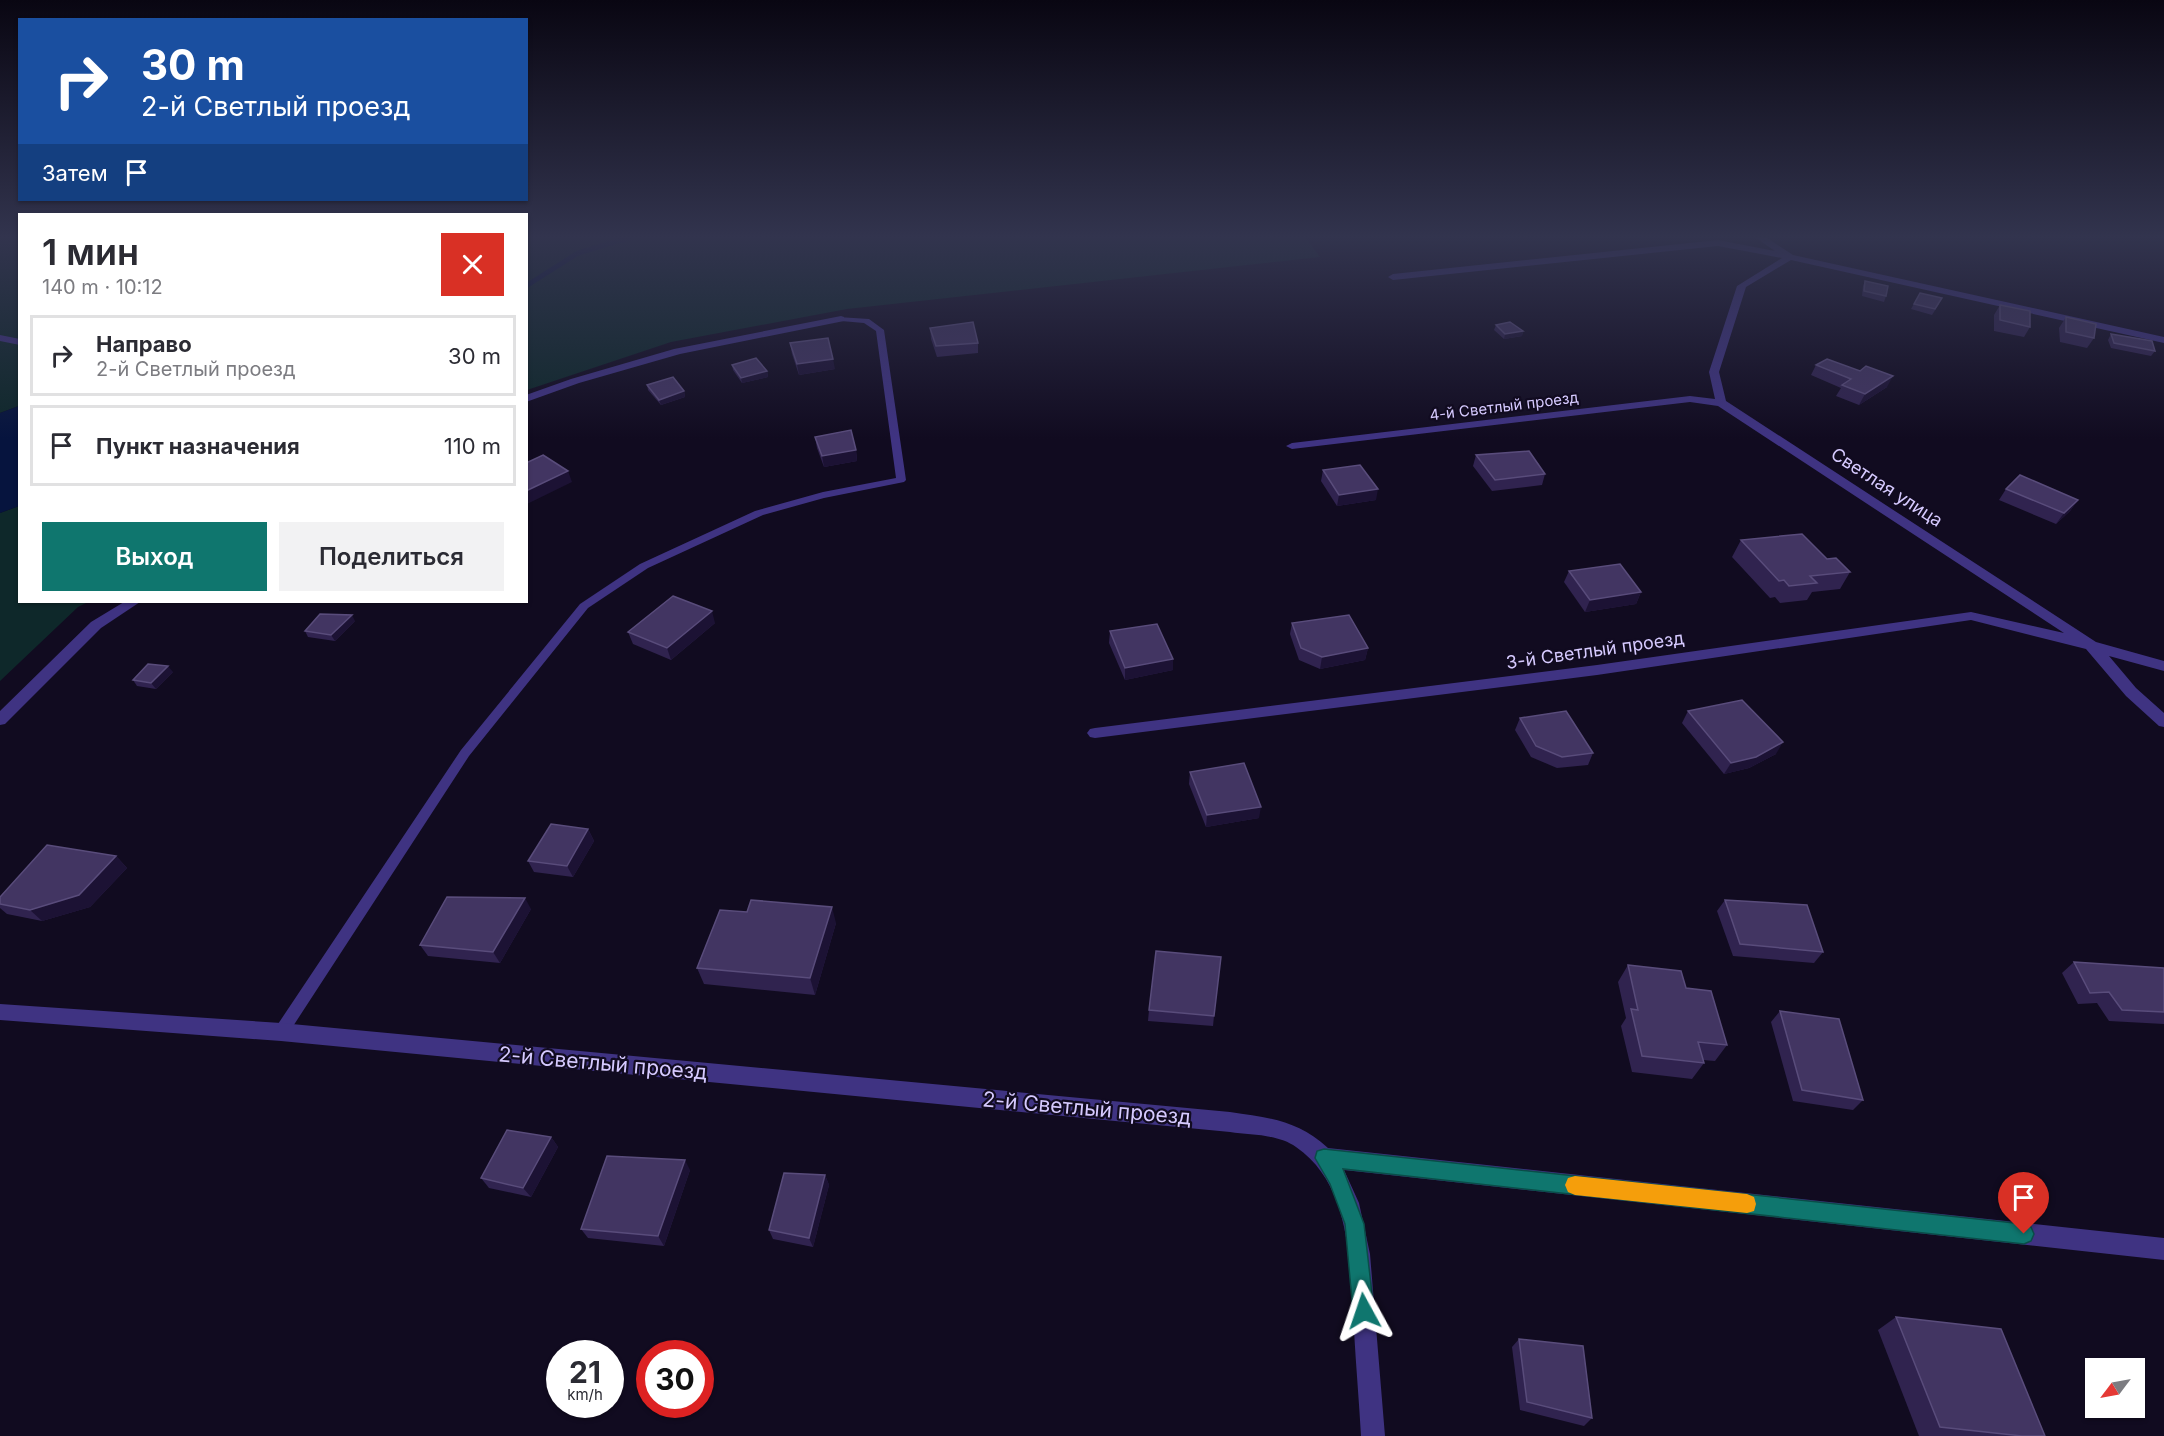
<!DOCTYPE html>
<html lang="ru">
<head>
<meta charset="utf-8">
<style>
  :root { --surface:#fff; --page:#f2f2f3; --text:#2b2b33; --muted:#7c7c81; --line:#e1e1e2; --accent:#0f766e }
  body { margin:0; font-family:Inter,sans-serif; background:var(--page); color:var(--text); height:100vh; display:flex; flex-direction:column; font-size:22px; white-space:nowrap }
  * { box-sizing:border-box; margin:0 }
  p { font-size:20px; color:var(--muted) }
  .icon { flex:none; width:33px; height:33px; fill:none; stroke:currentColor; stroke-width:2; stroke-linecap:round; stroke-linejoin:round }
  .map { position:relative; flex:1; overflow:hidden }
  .panel { position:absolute; left:18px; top:213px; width:510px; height:390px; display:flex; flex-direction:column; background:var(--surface); border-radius:0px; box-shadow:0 2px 4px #0004 }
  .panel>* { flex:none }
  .hud { position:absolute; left:18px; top:18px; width:510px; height:183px; border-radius:0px; box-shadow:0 2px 4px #0004; background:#1a4fa0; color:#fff; overflow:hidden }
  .needle { width:39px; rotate:238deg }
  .tools { position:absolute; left:2085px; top:1358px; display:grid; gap:12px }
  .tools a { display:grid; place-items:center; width:60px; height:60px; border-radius:0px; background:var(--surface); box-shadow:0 2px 4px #0004; font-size:30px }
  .speed { position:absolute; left:546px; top:1340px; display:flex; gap:12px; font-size:30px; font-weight:700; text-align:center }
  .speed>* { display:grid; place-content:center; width:78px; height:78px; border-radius:50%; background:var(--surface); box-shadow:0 2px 4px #0004; line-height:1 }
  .speed small { font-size:15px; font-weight:400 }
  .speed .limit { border:9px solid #d22; background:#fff; color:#111 }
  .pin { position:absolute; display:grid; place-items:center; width:51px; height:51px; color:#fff; margin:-62px -26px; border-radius:50% 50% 50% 0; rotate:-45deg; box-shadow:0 0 6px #0007 }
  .pin .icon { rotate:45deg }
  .me { position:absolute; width:66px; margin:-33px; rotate:355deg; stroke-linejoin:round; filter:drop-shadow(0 0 4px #0008) }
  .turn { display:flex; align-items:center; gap:21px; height:126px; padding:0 24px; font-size:27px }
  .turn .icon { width:78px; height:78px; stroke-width:2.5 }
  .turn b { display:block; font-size:42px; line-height:51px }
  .then { display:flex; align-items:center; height:57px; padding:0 24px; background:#0003; gap:12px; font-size:22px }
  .round { display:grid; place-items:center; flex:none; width:63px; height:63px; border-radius:0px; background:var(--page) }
  .headline { display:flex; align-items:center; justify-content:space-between; height:102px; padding:0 24px }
  h1 { font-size:36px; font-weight:600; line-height:45px }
  .button { display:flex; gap:12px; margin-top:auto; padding:12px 24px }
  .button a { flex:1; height:69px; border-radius:0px; background:var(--accent); color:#fff; font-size:24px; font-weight:600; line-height:69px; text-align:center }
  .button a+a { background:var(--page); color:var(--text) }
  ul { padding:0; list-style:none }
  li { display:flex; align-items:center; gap:18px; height:81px; margin:0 12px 9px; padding:0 12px; border:3px solid var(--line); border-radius:0px }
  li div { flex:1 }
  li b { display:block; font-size:22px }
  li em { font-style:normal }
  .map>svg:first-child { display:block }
</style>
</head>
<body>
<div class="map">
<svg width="2164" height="1436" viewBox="0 0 2164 1436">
  <rect width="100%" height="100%" fill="#110b20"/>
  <g fill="#0e282a">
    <polygon points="0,238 20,238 19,406 0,413"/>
    <polygon points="527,238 1306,238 1320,257 847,309 671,342 527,390"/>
    <polygon points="19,506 20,602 88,602 78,607 0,681 0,513"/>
  </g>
  <polygon fill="#06143e" points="19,406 19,506 0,513 0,413"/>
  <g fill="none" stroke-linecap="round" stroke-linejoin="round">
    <polyline stroke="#06143e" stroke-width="5" points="526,286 578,253 628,238"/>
    <polygon fill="#3f3382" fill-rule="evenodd" points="838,317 869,319 884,330 906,480 904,482 824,498 763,515 648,568 588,608 469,756 286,1037 281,1039 276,1037 273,1032 276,1027 461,750 580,604 640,564 755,511 823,492 896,478 876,331 864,323 841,321 838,321"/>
    <g fill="#3f3382" fill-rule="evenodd">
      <polygon points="1756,238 1767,238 1793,255 2164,337 2164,343 1791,260 1746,287 1719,372 1726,401 2096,642 2164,661 2164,671 2109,656 2136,688 2164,713 2164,727 2159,726 2126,696 2086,649 1971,620 1597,675 1095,738 1090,737 1087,733 1090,729 1095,728 1597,665 1971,612 2064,633 1718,406 1690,402 1292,449 1286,446 1292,443 1690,396 1715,399 1709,372 1737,286 1782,258 1718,246 1393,280 1388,277 1393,274 1718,240 1775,251"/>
      <polygon points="841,316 844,317 844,321 680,354 579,383 526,402 526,395 571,379 674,349"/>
      <polygon points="0,335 20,339 20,345 0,341"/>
      <polygon points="124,602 140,602 101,628 5,724 0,725 0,711 91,622"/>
      <path d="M0,1004L281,1023L1230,1112C1270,1118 1297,1120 1328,1148L2164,1238V1260L1344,1170L1359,1203L1370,1254L1385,1436H1361C1359,1401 1356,1366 1354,1331C1349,1269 1354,1187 1296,1147C1278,1134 1251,1135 1230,1132L281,1041L0,1020Z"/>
    </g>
  </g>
  <g fill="#30234f">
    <polygon points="1865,281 1886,296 1884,302 1862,296 1863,286"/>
    <polygon points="1920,293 1939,304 1932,315 1911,309"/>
    <polygon points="2000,305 2030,327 2024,337 1994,331 1994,315"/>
    <polygon points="2066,317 2094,338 2087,348 2060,342 2059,328"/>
    <polygon points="1496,325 1523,331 1522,336 1504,339 1494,330"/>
    <polygon points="930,328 978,343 978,353 937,357 931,339"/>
    <polygon points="2111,334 2155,351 2151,356 2111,348 2108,340"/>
    <polygon points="790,343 835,369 799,375 792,354"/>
    <polygon points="732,365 767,371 768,377 742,383 733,370"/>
    <polygon points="1816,365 1887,387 1859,405 1836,396 1841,388 1811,375"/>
    <polygon points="647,385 684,391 685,397 661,405 648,390"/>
    <polygon points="815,437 856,450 857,461 824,467 817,448"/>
    <polygon points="1476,455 1545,474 1542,485 1492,491 1473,466"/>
    <polygon points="1323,470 1376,500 1337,506 1321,481"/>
    <polygon points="2006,489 2078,500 2070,511 2056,524 1999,500"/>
    <polygon points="1741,540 1827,559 1850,572 1840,589 1812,592 1807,600 1780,603 1775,597 1770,598 1732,557"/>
    <polygon points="1569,571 1641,592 1636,604 1585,612 1564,582"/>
    <polygon points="355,621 335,641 308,637 305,631"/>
    <polygon points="715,623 671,660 633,644 628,632"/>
    <polygon points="1292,623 1368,648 1365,660 1320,669 1299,660 1290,634"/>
    <polygon points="1110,631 1173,670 1125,680 1109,643"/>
    <polygon points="173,672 156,689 137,686 133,680"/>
    <polygon points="1688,711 1776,754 1749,768 1724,774 1682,723"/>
    <polygon points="1520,718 1593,753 1588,765 1557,768 1531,757 1515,730"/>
    <polygon points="1190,772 1259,818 1206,827 1189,784"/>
    <polygon points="588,829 594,841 573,877 534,872 528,861"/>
    <polygon points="116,856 127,868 90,907 42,921 7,914 0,908 0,897"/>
    <polygon points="1725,900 1823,952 1814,963 1733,956 1717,911"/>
    <polygon points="531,909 500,963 428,956 420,945"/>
    <polygon points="836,923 815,995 704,984 697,968"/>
    <polygon points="2074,962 2164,968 2164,1024 2109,1021 2097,1003 2078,1004 2062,973"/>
    <polygon points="1628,965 1686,988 1727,1045 1715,1061 1703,1060 1704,1063 1692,1079 1632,1072 1621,1026 1626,1018 1618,982"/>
    <polygon points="1149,1010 1214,1016 1213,1026 1148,1021"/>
    <polygon points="1780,1011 1863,1100 1853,1110 1793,1101 1771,1022"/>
    <polygon points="551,1137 558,1147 531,1197 489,1188 481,1178"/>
    <polygon points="690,1170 664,1246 588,1238 581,1229"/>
    <polygon points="825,1175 829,1185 813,1247 773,1239 769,1230"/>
    <polygon points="1896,1317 2045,1436 1919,1436 1878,1330"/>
    <polygon points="1519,1339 1592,1418 1584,1426 1520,1410 1512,1347"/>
  </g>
  <g fill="#1c1234">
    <polygon points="1523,331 1522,336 1504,339 1505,334"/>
    <polygon points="833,359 835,369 799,375 797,364"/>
    <polygon points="767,371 768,377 742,383 741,378"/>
    <polygon points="1893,376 1887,387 1859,405 1865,394"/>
    <polygon points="684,391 685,397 661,405 659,400"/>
    <polygon points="856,450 857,461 824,467 822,456"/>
    <polygon points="568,471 572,482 527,504 526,491"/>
    <polygon points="1378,489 1376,500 1337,506 1339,495"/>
    <polygon points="2078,500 2070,511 2056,524 2064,513"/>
    <polygon points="1641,592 1636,604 1585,612 1590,600"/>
    <polygon points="712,611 715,623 671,660 667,648"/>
    <polygon points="352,615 355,621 335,641 331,635"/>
    <polygon points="1368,648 1365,660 1320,669 1322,657"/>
    <polygon points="1173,659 1173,670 1125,680 1125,668"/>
    <polygon points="168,666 173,672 156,689 151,683"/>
    <polygon points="1783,742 1776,754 1749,768 1724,774 1731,763"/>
    <polygon points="1261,807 1259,818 1206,827 1207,815"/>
    <polygon points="588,829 594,841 573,877 567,866"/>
    <polygon points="116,856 127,868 90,907 42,921 30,910"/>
    <polygon points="525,898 531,909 500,963 493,952"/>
    <polygon points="832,907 836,923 815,995 810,978"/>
    <polygon points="551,1137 558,1147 531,1197 523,1188"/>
    <polygon points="685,1160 690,1170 664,1246 658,1236"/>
    <polygon points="825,1175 829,1185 813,1247 809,1238"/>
  </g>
  <g fill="#423562" stroke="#594c7b" stroke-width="1.5">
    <polygon points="1865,281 1888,286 1886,296 1864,291"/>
    <polygon points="1920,293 1942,298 1935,309 1914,304"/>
    <polygon points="2000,305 2030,311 2030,327 2000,320"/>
    <polygon points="2066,317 2096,324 2094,338 2066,332"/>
    <polygon points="973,322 978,343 936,346 930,328"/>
    <polygon points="1510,322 1523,331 1505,334 1496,325"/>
    <polygon points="2111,334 2152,341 2155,351 2114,343"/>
    <polygon points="828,338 833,359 797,364 790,343"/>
    <polygon points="756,358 767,371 741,378 732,365"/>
    <polygon points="1827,359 1860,371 1866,366 1893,376 1865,394 1842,385 1851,379 1816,365"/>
    <polygon points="673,377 684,391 659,400 647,385"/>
    <polygon points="851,430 856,450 822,456 815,437"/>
    <polygon points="1529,451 1545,474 1495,480 1476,455"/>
    <polygon points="543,455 568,471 526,491 526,463"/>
    <polygon points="1360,465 1378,489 1339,495 1323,470"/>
    <polygon points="2020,475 2078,500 2064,513 2006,489"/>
    <polygon points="1802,534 1827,559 1836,558 1850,572 1810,576 1817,583 1789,586 1784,580 1779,581 1741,540"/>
    <polygon points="1620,564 1641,592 1590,600 1569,571"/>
    <polygon points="673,596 712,611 667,648 628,632"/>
    <polygon points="320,614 352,615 331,635 305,631"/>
    <polygon points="1349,615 1368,648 1322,657 1301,648 1292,623"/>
    <polygon points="1157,624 1173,659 1125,668 1110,631"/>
    <polygon points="148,664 168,666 151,683 133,680"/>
    <polygon points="1742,700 1783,742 1756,757 1731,763 1688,711"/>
    <polygon points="1566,711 1593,753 1562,757 1536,746 1520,718"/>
    <polygon points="1244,763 1261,807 1207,815 1190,772"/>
    <polygon points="551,824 588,829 567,866 528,861"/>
    <polygon points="47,845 116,856 79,895 30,910 0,904 0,897"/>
    <polygon points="447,897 525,898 493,952 420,945"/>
    <polygon points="751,900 832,907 810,978 697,968 720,910 747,912"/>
    <polygon points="1725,900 1807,905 1823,952 1740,944"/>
    <polygon points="1156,951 1221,957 1214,1016 1149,1010"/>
    <polygon points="2074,962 2164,968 2164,1012 2122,1010 2109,992 2090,993"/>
    <polygon points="1628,965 1681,971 1686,988 1711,991 1727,1045 1698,1042 1704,1063 1642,1056 1631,1009 1638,1010"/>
    <polygon points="1780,1011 1839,1019 1863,1100 1802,1090"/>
    <polygon points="507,1130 551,1137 523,1188 481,1178"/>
    <polygon points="607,1156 685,1160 658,1236 581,1229"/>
    <polygon points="784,1173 825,1175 809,1238 769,1230"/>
    <polygon points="1896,1317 2001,1329 2045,1436 2022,1436 1940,1427"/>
    <polygon points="1519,1339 1583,1346 1592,1418 1527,1402"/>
  </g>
  <linearGradient id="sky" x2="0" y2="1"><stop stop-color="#090612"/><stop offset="0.54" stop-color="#32344e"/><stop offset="1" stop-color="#32344e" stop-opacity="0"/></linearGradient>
  <rect width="2164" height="439" fill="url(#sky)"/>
  <polygon fill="#0f766e" stroke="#0a4d48" stroke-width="1.5" points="1324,1149 2024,1224 2031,1227 2034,1234 2031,1241 2024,1244 1343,1169 1364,1224 1374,1311 1371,1318 1364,1321 1356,1318 1353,1311 1345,1224 1330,1184 1315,1158 1317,1151"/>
  <polygon fill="#f59e0b" points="1575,1176 1747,1194 1754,1197 1756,1204 1754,1211 1747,1213 1575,1195 1568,1192 1565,1185 1568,1178"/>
  <g text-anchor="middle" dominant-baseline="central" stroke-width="4.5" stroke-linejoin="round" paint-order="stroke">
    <g font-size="15" fill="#d6caff" stroke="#110b20">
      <text transform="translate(1504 406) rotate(-7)">4-й Светлый проезд</text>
    </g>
    <g font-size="18" fill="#d6caff" stroke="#110b20">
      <text transform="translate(1887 487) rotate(33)">Светлая улица</text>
      <text transform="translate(1595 650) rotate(-8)">3-й Светлый проезд</text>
    </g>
    <g font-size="21" fill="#d6caff" stroke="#110b20">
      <text transform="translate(603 1063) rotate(5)">2-й Светлый проезд</text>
      <text transform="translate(1087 1108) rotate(5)">2-й Светлый проезд</text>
    </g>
  </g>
</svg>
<div class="tools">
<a><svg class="needle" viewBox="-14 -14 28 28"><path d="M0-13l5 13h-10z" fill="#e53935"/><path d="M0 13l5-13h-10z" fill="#7c7c81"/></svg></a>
</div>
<div class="speed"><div>21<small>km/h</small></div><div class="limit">30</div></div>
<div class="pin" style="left:2024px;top:1234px;background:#d93025"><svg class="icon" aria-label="arrive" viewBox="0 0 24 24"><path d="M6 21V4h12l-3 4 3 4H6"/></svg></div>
<svg class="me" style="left:1364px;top:1311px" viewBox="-20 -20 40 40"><path d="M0-17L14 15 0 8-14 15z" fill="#0f766e" stroke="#fff" stroke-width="4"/></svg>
<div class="hud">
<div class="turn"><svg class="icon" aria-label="right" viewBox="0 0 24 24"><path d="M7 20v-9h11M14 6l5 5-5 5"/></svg><div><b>30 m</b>2-й Светлый проезд</div></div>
<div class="then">Затем<svg class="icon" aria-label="arrive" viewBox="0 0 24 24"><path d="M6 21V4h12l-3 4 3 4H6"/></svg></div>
</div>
<section class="panel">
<div class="headline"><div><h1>1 мин</h1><p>140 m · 10:12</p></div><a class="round" style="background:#d93025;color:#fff"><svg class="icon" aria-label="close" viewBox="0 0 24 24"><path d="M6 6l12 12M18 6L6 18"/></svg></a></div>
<ul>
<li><svg class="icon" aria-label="right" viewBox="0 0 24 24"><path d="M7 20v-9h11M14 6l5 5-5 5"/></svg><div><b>Направо</b><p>2-й Светлый проезд</p></div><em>30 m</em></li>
<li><svg class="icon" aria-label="arrive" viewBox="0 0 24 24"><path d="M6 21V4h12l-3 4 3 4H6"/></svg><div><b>Пункт назначения</b></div><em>110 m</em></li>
</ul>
<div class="button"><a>Выход</a><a>Поделиться</a></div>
</section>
</div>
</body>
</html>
